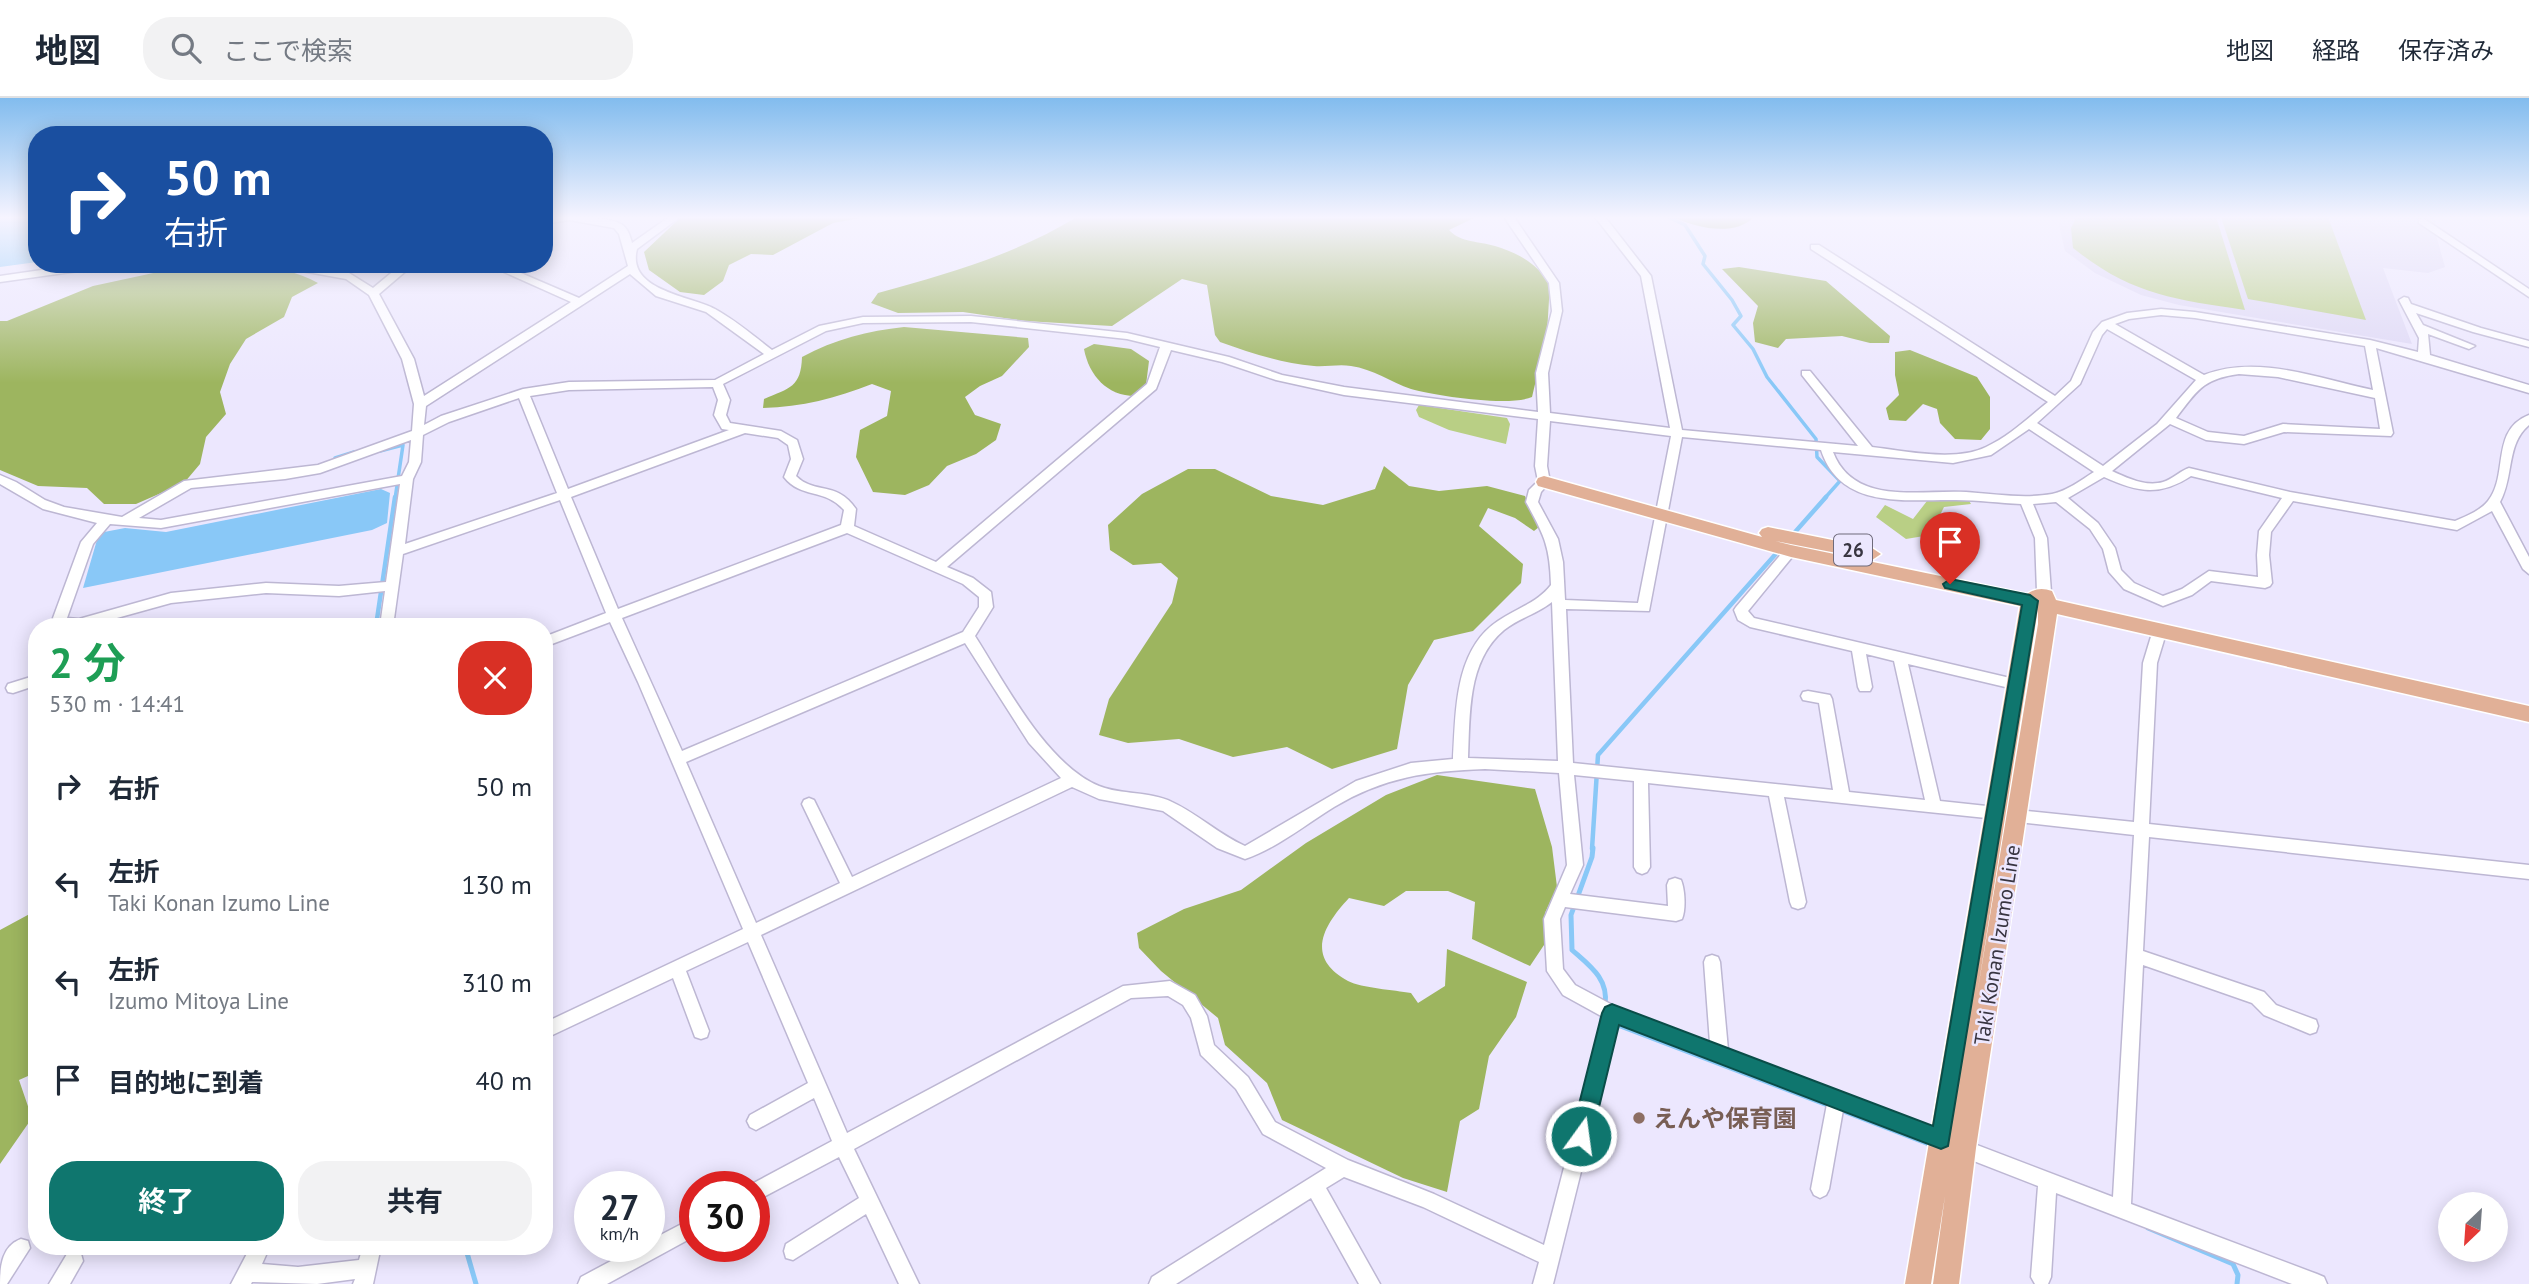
<!DOCTYPE html>
<html lang="ja">
<head>
<meta charset="utf-8">
<style>
  :root { --surface:#fff; --page:#f2f2f3; --text:#1f2937; --muted:#747a83; --line:#e0e1e3; --accent:#0f766e }
  body { margin:0; font-family:"PT Sans","Noto Sans JP",sans-serif; background:var(--page); color:var(--text); height:100vh; display:flex; flex-direction:column; font-size:26px; white-space:nowrap }
  * { box-sizing:border-box; margin:0 }
  p { font-size:23px; color:var(--muted) }
  .icon { flex:none; width:38px; height:38px; fill:none; stroke:currentColor; stroke-width:2; stroke-linecap:round; stroke-linejoin:round }
  .map { position:relative; flex:1; overflow:hidden }
  .sheet { position:absolute; left:28px; top:520px; width:525px; height:637px; display:flex; flex-direction:column; background:var(--surface); border-radius:28px; box-shadow:0 4px 18px #0003 }
  .sheet>* { flex:none }
  .hud { position:absolute; left:28px; top:28px; width:525px; height:147px; border-radius:28px; box-shadow:0 4px 18px #0003; background:#1a4fa0; color:#fff; overflow:hidden }
  .needle { width:46px; rotate:205deg }
  .buttons { position:absolute; left:2438px; top:1094px; display:grid; gap:14px }
  .buttons a { display:grid; place-items:center; width:70px; height:70px; border-radius:50%; background:var(--surface); box-shadow:0 4px 18px #0003; font-size:35px }
  .speed { position:absolute; left:574px; top:1073px; display:flex; gap:14px; font-size:35px; font-weight:700; text-align:center }
  .speed>* { display:grid; place-content:center; width:91px; height:91px; border-radius:50%; background:var(--surface); box-shadow:0 4px 18px #0003; line-height:1 }
  .speed small { font-size:18px; font-weight:400 }
  .speed .limit { border:10px solid #d22; background:#fff; color:#111 }
  .pin { position:absolute; display:grid; place-items:center; width:60px; height:60px; color:#fff; margin:-72px -30px; border-radius:50% 50% 50% 0; rotate:-45deg; box-shadow:0 0 7px #0007 }
  .pin .icon { rotate:45deg }
  .me { position:absolute; width:77px; margin:-38px; rotate:14deg; stroke-linejoin:round; filter:drop-shadow(0 0 5px #0008) }
  .turn { display:flex; align-items:center; gap:24px; height:147px; padding:0 21px; font-size:32px }
  .turn .icon { width:91px; height:91px; stroke-width:2.5 }
  .turn b { display:block; font-size:49px; line-height:60px }
  .round { display:grid; place-items:center; flex:none; width:74px; height:74px; border-radius:28px; background:var(--page) }
  .summary { display:flex; align-items:center; justify-content:space-between; height:119px; padding:0 21px }
  h1 { font-size:42px; font-weight:700; line-height:52px; color:#1e9e55 }
  .cta { display:flex; gap:14px; margin-top:auto; padding:14px 21px }
  .cta a { flex:1; height:80px; border-radius:28px; background:var(--accent); color:#fff; font-size:28px; font-weight:700; line-height:80px; text-align:center }
  .cta a+a { background:var(--page); color:var(--text) }
  ul { padding:0; list-style:none }
  li { display:flex; align-items:center; gap:21px; height:98px; padding:0 21px }
  li div { flex:1 }
  li b { display:block; font-size:26px }
  li em { font-style:normal }
  header { display:flex; align-items:center; gap:42px; box-sizing:border-box; height:98px; padding:0 35px; background:var(--surface); border-bottom:2px solid var(--line) }
  header strong { font-size:33px }
  nav { display:flex; gap:38px; margin-inline-start:auto; font-size:24px }
  .search { width:490px; height:63px; background:var(--page); display:flex; align-items:center; gap:18px; box-sizing:border-box; padding:0 24px; border-radius:28px; color:var(--muted); font-size:26px }
  .map>svg:first-child { display:block }
</style>
</head>
<body>
<header>
<strong>地図</strong>
<div class="search"><svg class="icon" aria-label="search" viewBox="0 0 24 24"><circle cx="10" cy="10" r="6"/><path d="M15 15l6 6"/></svg>ここで検索</div>
<nav><a>地図</a><a>経路</a><a>保存済み</a></nav>
</header>
<div class="map">
<svg width="2529" height="1186" viewBox="0 0 2529 1186">
  <rect width="100%" height="100%" fill="#ece7fe"/>
  <polygon fill="#ded8f5" points="2062,119 2435,119 2436,137 2445,169 2428,175 2383,170 2412,246 2179,207 2141,197 2095,175 2065,153 2059,127"/>
  <g fill="#b9cf85">
    <path d="M2094,119H2216L2245,212C2173,201 2132,197 2073,150L2071,130L2076,120Z"/>
    <polygon points="2221,119 2328,119 2366,222 2248,201"/>
    <polygon points="1419,307 1507,320 1510,326 1506,346 1449,332 1419,319 1416,312"/>
    <polygon points="1968,401 1971,406 1944,409 1930,437 1906,441 1876,419 1885,407 1913,421 1927,403"/>
  </g>
  <g fill="#9db55f">
    <polygon points="681,119 865,119 833,125 773,157 751,156 729,167 723,183 704,197 680,194 649,172 644,154"/>
    <path d="M1077,119H1476L1449,132C1461,145 1479,143 1495,148C1520,156 1534,164 1550,185L1547,235L1532,299C1509,309 1437,298 1411,291C1391,284 1373,271 1351,268C1339,266 1326,269 1314,268C1281,265 1251,255 1220,244L1215,237L1207,187L1182,181L1112,228L1025,223L963,214L898,215L871,205L878,195C950,175 1012,158 1077,119Z"/>
    <path d="M1673,119H1754C1734,139 1697,130 1673,119Z"/>
    <path d="M195,166C238,166 279,164 318,185L292,199L284,219L246,241L230,266L220,294L226,316L206,339L200,366L184,385L136,406H104L87,390L38,388L0,372V223H7L93,188Z"/>
    <polygon points="1739,169 1826,183 1890,238 1889,245 1870,245 1842,238 1786,241 1778,250 1755,244 1753,225 1758,208 1722,171"/>
    <path d="M904,229L1028,240L1029,249L1002,278L980,288L965,299L975,317L1001,326L996,342L976,356L947,368L929,387L905,397L873,394L856,359L860,332L887,318L891,293L872,286C836,300 802,309 763,310L764,301C790,290 801,289 802,259C835,241 868,233 904,229Z"/>
    <path d="M1094,246L1131,251L1149,263L1146,287L1137,298C1108,299 1089,278 1084,251Z"/>
    <polygon points="1910,252 1977,279 1990,299 1990,331 1981,342 1955,341 1940,325 1937,311 1923,306 1906,323 1889,322 1886,310 1899,297 1895,277 1895,254"/>
    <polygon points="1384,368 1409,388 1439,393 1487,388 1525,398 1539,429 1534,433 1515,420 1488,410 1479,428 1523,466 1521,485 1473,533 1434,542 1408,587 1397,651 1332,671 1287,649 1233,659 1179,641 1128,645 1099,637 1109,601 1172,505 1178,480 1161,465 1133,467 1110,452 1108,427 1142,396 1188,371 1215,371 1271,398 1323,407 1375,391"/>
    <path d="M1437,677L1535,691L1552,749L1557,789L1545,815L1546,844L1530,868L1472,841L1475,804L1448,793H1406L1384,808L1349,800C1324,827 1304,859 1348,883C1362,890 1394,892 1411,895L1418,905L1445,888L1447,851L1527,884L1516,919L1489,958L1479,1011L1460,1023L1447,1094L1403,1080L1282,1022L1267,985L1225,947L1218,920L1161,873L1139,850L1137,835L1184,811L1241,792L1306,745L1386,697Z"/>
    <polygon points="37,812 37,974 19,982 32,1020 0,1066 0,832"/>
  </g>
  <g fill="#89c8f7">
    <polygon points="12,119 37,119 37,164 0,169 0,120"/>
    <polygon points="381,391 390,395 387,425 372,432 83,490 99,435 125,430 166,434"/>
  </g>
  <g fill="none" stroke-linecap="round" stroke-linejoin="round">
    <g stroke="#89c8f7" stroke-width="3.5">
      <polyline points="1668,119 1685,127 1705,158 1703,166 1732,202 1741,218 1733,227 1753,251 1767,279 1816,341 1817,359 1840,383 1824,401"/>
      <polyline points="380,353 403,347 395,401"/>
      <polyline points="335,360 354,354"/>
    </g>
    <g stroke="#89c8f7" stroke-width="4.5">
      <polyline points="376,528 395,399"/>
      <polyline points="1592,751 1598,657 1826,399"/>
    </g>
    <g stroke="#89c8f7" stroke-width="5">
      <path d="M1593,750L1592,759L1571,817L1572,852C1590,868 1609,881 1605,907"/>
      <polyline points="1603,915 1602,921 1830,1008"/>
      <polyline points="1838,1011 1934,1048"/>
      <polyline points="2148,1130 2233,1166 2238,1177 2237,1186"/>
      <polyline points="465,1148 476,1186"/>
    </g>
    <defs>
      <g id="minor">
        <path d="M553,119C569,119 607,118 621,126C628,130 630,138 632,145L669,119H680L637,151C626,193 692,198 715,211C735,222 754,238 772,252L819,228L863,219L971,218L1127,235L1229,259L1282,277L1344,289L1538,314L1536,275L1552,213L1549,185L1504,119H1514L1559,185L1562,213L1548,275L1550,315L1670,330L1641,178L1595,119H1605L1651,178L1682,332L1858,348L1802,277V273H1810L1872,349C1905,353 1956,364 1986,349C2010,338 2028,320 2048,304L1811,151V147H1819L2055,298L2071,283L2093,234L2102,224L2127,215L2161,211L2195,214L2370,242L2418,254L2419,240L2399,202L2404,199L2408,200L2411,206L2481,230L2529,243V249L2473,234L2416,215L2423,227L2475,248L2469,251L2428,236L2430,257L2529,287V295L2376,250L2393,335L2391,338L2284,334L2244,346L2206,342L2170,326L2112,373C2127,380 2146,389 2163,384C2173,381 2180,373 2189,370L2290,394L2455,423C2466,418 2480,413 2488,403C2509,377 2490,332 2529,317V327C2506,346 2514,379 2500,404L2529,459V476L2523,471L2492,413L2457,432L2293,403L2271,434L2269,457L2272,485L2270,488L2265,490L2211,483L2192,497L2163,508L2124,491L2109,474L2103,451L2090,431L2056,404L2033,406L2047,440L2051,494L2044,499L2037,494L2035,440L2021,406C2000,405 1978,402 1956,402C1908,401 1841,413 1821,352L1682,339L1649,513L1566,511L1573,665L1833,692L1819,605L1803,602L1801,598L1803,594L1808,593L1830,597L1832,601L1849,694L1925,702L1894,563L1866,556L1872,589L1870,593H1860L1858,589L1852,553L1750,529L1738,522L1734,512L1736,509L1794,441H1802L1804,444L1802,447L1748,513L1754,520L2023,583L2025,587L2023,591L2018,592L1908,566L1940,703L1996,709L2001,711L2004,715L2001,719L1996,721L1784,699L1806,804L1804,809L1798,811L1792,809L1790,804L1769,698L1648,685L1650,769L1647,774L1642,776L1637,774L1634,769V683L1574,677L1583,767L1570,796L1668,808L1667,787L1669,782L1675,780L1681,782C1685,792 1686,811 1682,821L1676,823L1565,809L1560,821L1563,871L1575,887L1618,910L1710,945L1704,864L1706,859L1712,857L1718,859L1720,864L1728,952L2113,1099L2134,737L2018,724L2013,722L2010,718L2013,714L2018,712L2134,724L2143,565L2153,532L2160,527L2167,532L2157,565L2149,726L2529,767V781L2149,739L2143,853L2264,894L2276,907L2316,922L2318,928L2316,934L2310,936L2264,917L2252,905L2143,867L2131,1106L2317,1176L2324,1179L2327,1186H2292L2056,1095L2051,1179L2048,1186H2035L2031,1179L2038,1088L1843,1012L1829,1091L1826,1097L1820,1100L1814,1097L1811,1091L1827,1006L1618,925L1553,1186H1533L1539,1164L1423,1109L1344,1079L1326,1090L1380,1186H1359L1311,1100L1176,1186H1149L1152,1179L1326,1070L1263,1036L1236,991L1201,957L1191,920L1183,907L1168,898L1131,900L854,1051L919,1186H899L866,1116L793,1162L786,1160L784,1153L786,1146L859,1100L839,1059L754,1104V1088H748L832,1043L814,1000L756,1032L750,1029L747,1023L750,1017L808,985L748,844L686,873L709,933L707,939L701,941L695,939L673,880L544,941V925L743,831L638,584L610,524L544,549V539L606,515L560,402L403,456L393,528H380L385,493L339,498L266,495L171,505L88,528H57L53,520L81,444L97,425L43,411L0,386V377L16,384L45,402L64,409L122,419L184,383L318,367L412,333L414,306L402,261L369,197L346,181L280,169L275,166H299L349,175L373,190L402,166H414L379,196L414,261L424,298L571,204L486,166H500L579,200L628,168L619,136L614,130L569,122L544,126V120ZM630,176L656,198L706,214L764,256L715,282L569,284L523,291L441,318L424,327L426,308ZM2161,217L2195,220L2365,248L2373,292C2320,281 2258,256 2204,277L2115,226L2129,221ZM971,224L1127,241L1160,249L1147,286L936,464L854,428L856,411C836,382 815,397 796,378L803,361L797,342L781,333L730,325L726,317L730,302L723,286L826,233L863,225ZM2107,231L2196,282L2157,326L2103,368L2037,325L2080,286L2102,237ZM1171,252L1222,264L1276,282L1344,297L1538,321L1535,368L1538,383L1529,392L1526,404C1544,437 1550,448 1551,487C1537,505 1517,510 1498,523C1454,552 1456,614 1453,661L1411,665L1356,683L1245,748C1218,736 1198,716 1172,704C1150,693 1121,697 1099,688C1046,666 1005,585 975,538L993,509L991,494L973,480L947,469L1156,291ZM2239,276L2278,279L2375,300L2380,331L2283,326L2244,338L2208,334L2176,320C2197,293 2202,281 2239,276ZM713,289L718,302L714,317L722,331L729,332L568,391L530,298L569,292ZM519,300L557,395L405,446L413,381L421,364L423,337L449,324ZM1550,323L1671,338L1638,505L1565,502L1563,464L1558,441L1538,404L1541,394L1550,384L1547,368ZM2029,331L2094,374C2081,382 2067,393 2052,396C2024,401 1995,396 1966,394C1922,391 1854,409 1833,354L1953,365L1991,357ZM745,335L778,340L788,347L791,361L784,379C801,401 825,390 844,412L841,427L618,511L571,399ZM411,342L409,364L402,378L161,422L139,420L191,390L285,381L320,375ZM2191,378L2282,400L2259,433L2257,457L2258,479L2209,473L2182,491L2163,498L2134,485L2121,472L2115,450L2098,425L2068,400L2104,379C2137,394 2159,399 2191,378ZM400,386L386,484L339,488L266,485L171,495L79,521L67,520L93,446L110,426L161,430ZM847,435L963,486L979,499V509L963,534L682,653L622,520ZM1552,504L1558,663L1468,660C1470,616 1467,563 1504,532C1519,520 1537,516 1552,504ZM965,545L1029,645L1061,680L852,779L814,702L809,700L804,702L802,706L840,785L756,825L686,664ZM1485,671L1559,675L1567,767L1544,821L1547,873L1563,897L1603,919L1544,1147L1434,1096L1348,1062L1275,1024L1248,979L1214,947L1207,918L1195,897L1170,883L1123,888L847,1035L761,837L1072,689L1099,701L1163,713L1217,750L1245,761C1277,750 1305,727 1334,709C1384,679 1428,673 1485,671Z"/>
        <polygon points="2423,120 2529,191 2529,199 2419,125 2419,121"/>
        <polygon points="83,166 112,166 107,169 0,184 0,178"/>
        <polygon points="37,577 37,587 13,595 8,594 6,590 8,586"/>
        <polygon points="695,1119 695,1138 607,1186 578,1186 581,1179 639,1148 649,1148 649,1143"/>
        <path d="M21,1141L28,1143L30,1150L7,1186H0C0,1168 2,1148 21,1141Z"/>
        <polygon points="251,1148 270,1148 262,1166 298,1169 359,1162 363,1148 381,1148 373,1186 353,1186 355,1181 317,1186 252,1184 251,1186 231,1186"/>
        <polygon points="74,1154 81,1156 83,1163 70,1186 49,1186 67,1156"/>
      </g>
      <path id="major" d="M1544,378L1762,439L1759,435L1762,431L1768,429L1872,450L1881,456L1872,462L1775,443L1791,447L2027,496C2036,490 2043,490 2052,493L2056,502L2529,608V624L2057,516L1976,1050L1959,1186H1933L1945,1098L1931,1186H1905L2020,508L1791,459L1538,388L1536,384L1538,380ZM2038,511V526L1977,897Z"/>
    </defs>
    <use href="#minor" stroke="#bdb7d3" stroke-width="3"/>
    <use href="#major" stroke="#fff" stroke-width="3"/>
    <use href="#minor" fill="#fff" fill-rule="evenodd"/>
    <use href="#major" fill="#e1b097" fill-rule="evenodd"/>
  </g>
  <linearGradient id="sky" x2="0" y2="1"><stop stop-color="#82bcee"/><stop offset="0.42" stop-color="#f6f4ff"/><stop offset="1" stop-color="#f6f4ff" stop-opacity="0"/></linearGradient>
  <rect width="2529" height="285" fill="url(#sky)"/>
  <polygon fill="#0f766e" stroke="#0a4d48" stroke-width="2" points="1950,481 2030,497 2038,503 1948,1048 1941,1051 1619,927 1592,1038 1589,1045 1581,1047 1574,1045 1571,1038 1602,915 1605,909 1612,906 1933,1028 2022,507 1945,490 1943,486"/>
  <circle fill="#8d6e63" stroke="#ece7fe" stroke-width="2.5" cx="1639" cy="1020" r="7"/>
  <g text-anchor="middle" dominant-baseline="central" stroke-width="5" stroke-linejoin="round" paint-order="stroke">
    <rect fill="#ece7fe" stroke="#6e6a7a" stroke-width="2" x="1834" y="436.5" width="38" height="31" rx="5"/>
    <g font-size="19" font-weight="bold" fill="#383541">
      <text x="1853" y="452">26</text>
    </g>
    <g font-size="21" fill="#383541" stroke="#ece7fe">
      <text transform="translate(1997 847) rotate(-81)">Taki Konan Izumo Line</text>
    </g>
    <g font-size="24" font-weight="bold" fill="#785e54" stroke="#ece7fe" text-anchor="start">
      <text x="1653" y="1020">えんや保育園</text>
    </g>
  </g>
</svg>
<div class="buttons">
<a><svg class="needle" viewBox="-14 -14 28 28"><path d="M0-13l5 13h-10z" fill="#e53935"/><path d="M0 13l5-13h-10z" fill="#747a83"/></svg></a>
</div>
<div class="speed"><div>27<small>km/h</small></div><div class="limit">30</div></div>
<div class="pin" style="left:1950px;top:486px;background:#d93025"><svg class="icon" aria-label="arrive" viewBox="0 0 24 24"><path d="M6 21V4h12l-3 4 3 4H6"/></svg></div>
<svg class="me" style="left:1581px;top:1038px" viewBox="-20 -20 40 40"><circle r="17" fill="#0f766e" stroke="#fff" stroke-width="3"/><path d="M0-11L8 9 0 5-8 9z" fill="#fff"/></svg>
<div class="hud">
<div class="turn"><svg class="icon" aria-label="right" viewBox="0 0 24 24"><path d="M7 20v-9h11M14 6l5 5-5 5"/></svg><div><b>50 m</b>右折</div></div>
</div>
<section class="sheet">
<div class="summary"><div><h1>2 分</h1><p>530 m · 14:41</p></div><a class="round" style="background:#d93025;color:#fff"><svg class="icon" aria-label="close" viewBox="0 0 24 24"><path d="M6 6l12 12M18 6L6 18"/></svg></a></div>
<ul>
<li><svg class="icon" aria-label="right" viewBox="0 0 24 24"><path d="M7 20v-9h11M14 6l5 5-5 5"/></svg><div><b>右折</b></div><em>50 m</em></li>
<li><svg class="icon" aria-label="left" viewBox="0 0 24 24"><path d="M17 20v-9H6M10 6l-5 5 5 5"/></svg><div><b>左折</b><p>Taki Konan Izumo Line</p></div><em>130 m</em></li>
<li><svg class="icon" aria-label="left" viewBox="0 0 24 24"><path d="M17 20v-9H6M10 6l-5 5 5 5"/></svg><div><b>左折</b><p>Izumo Mitoya Line</p></div><em>310 m</em></li>
<li><svg class="icon" aria-label="arrive" viewBox="0 0 24 24"><path d="M6 21V4h12l-3 4 3 4H6"/></svg><div><b>目的地に到着</b></div><em>40 m</em></li>
</ul>
<div class="cta"><a>終了</a><a>共有</a></div>
</section>
</div>
</body>
</html>
